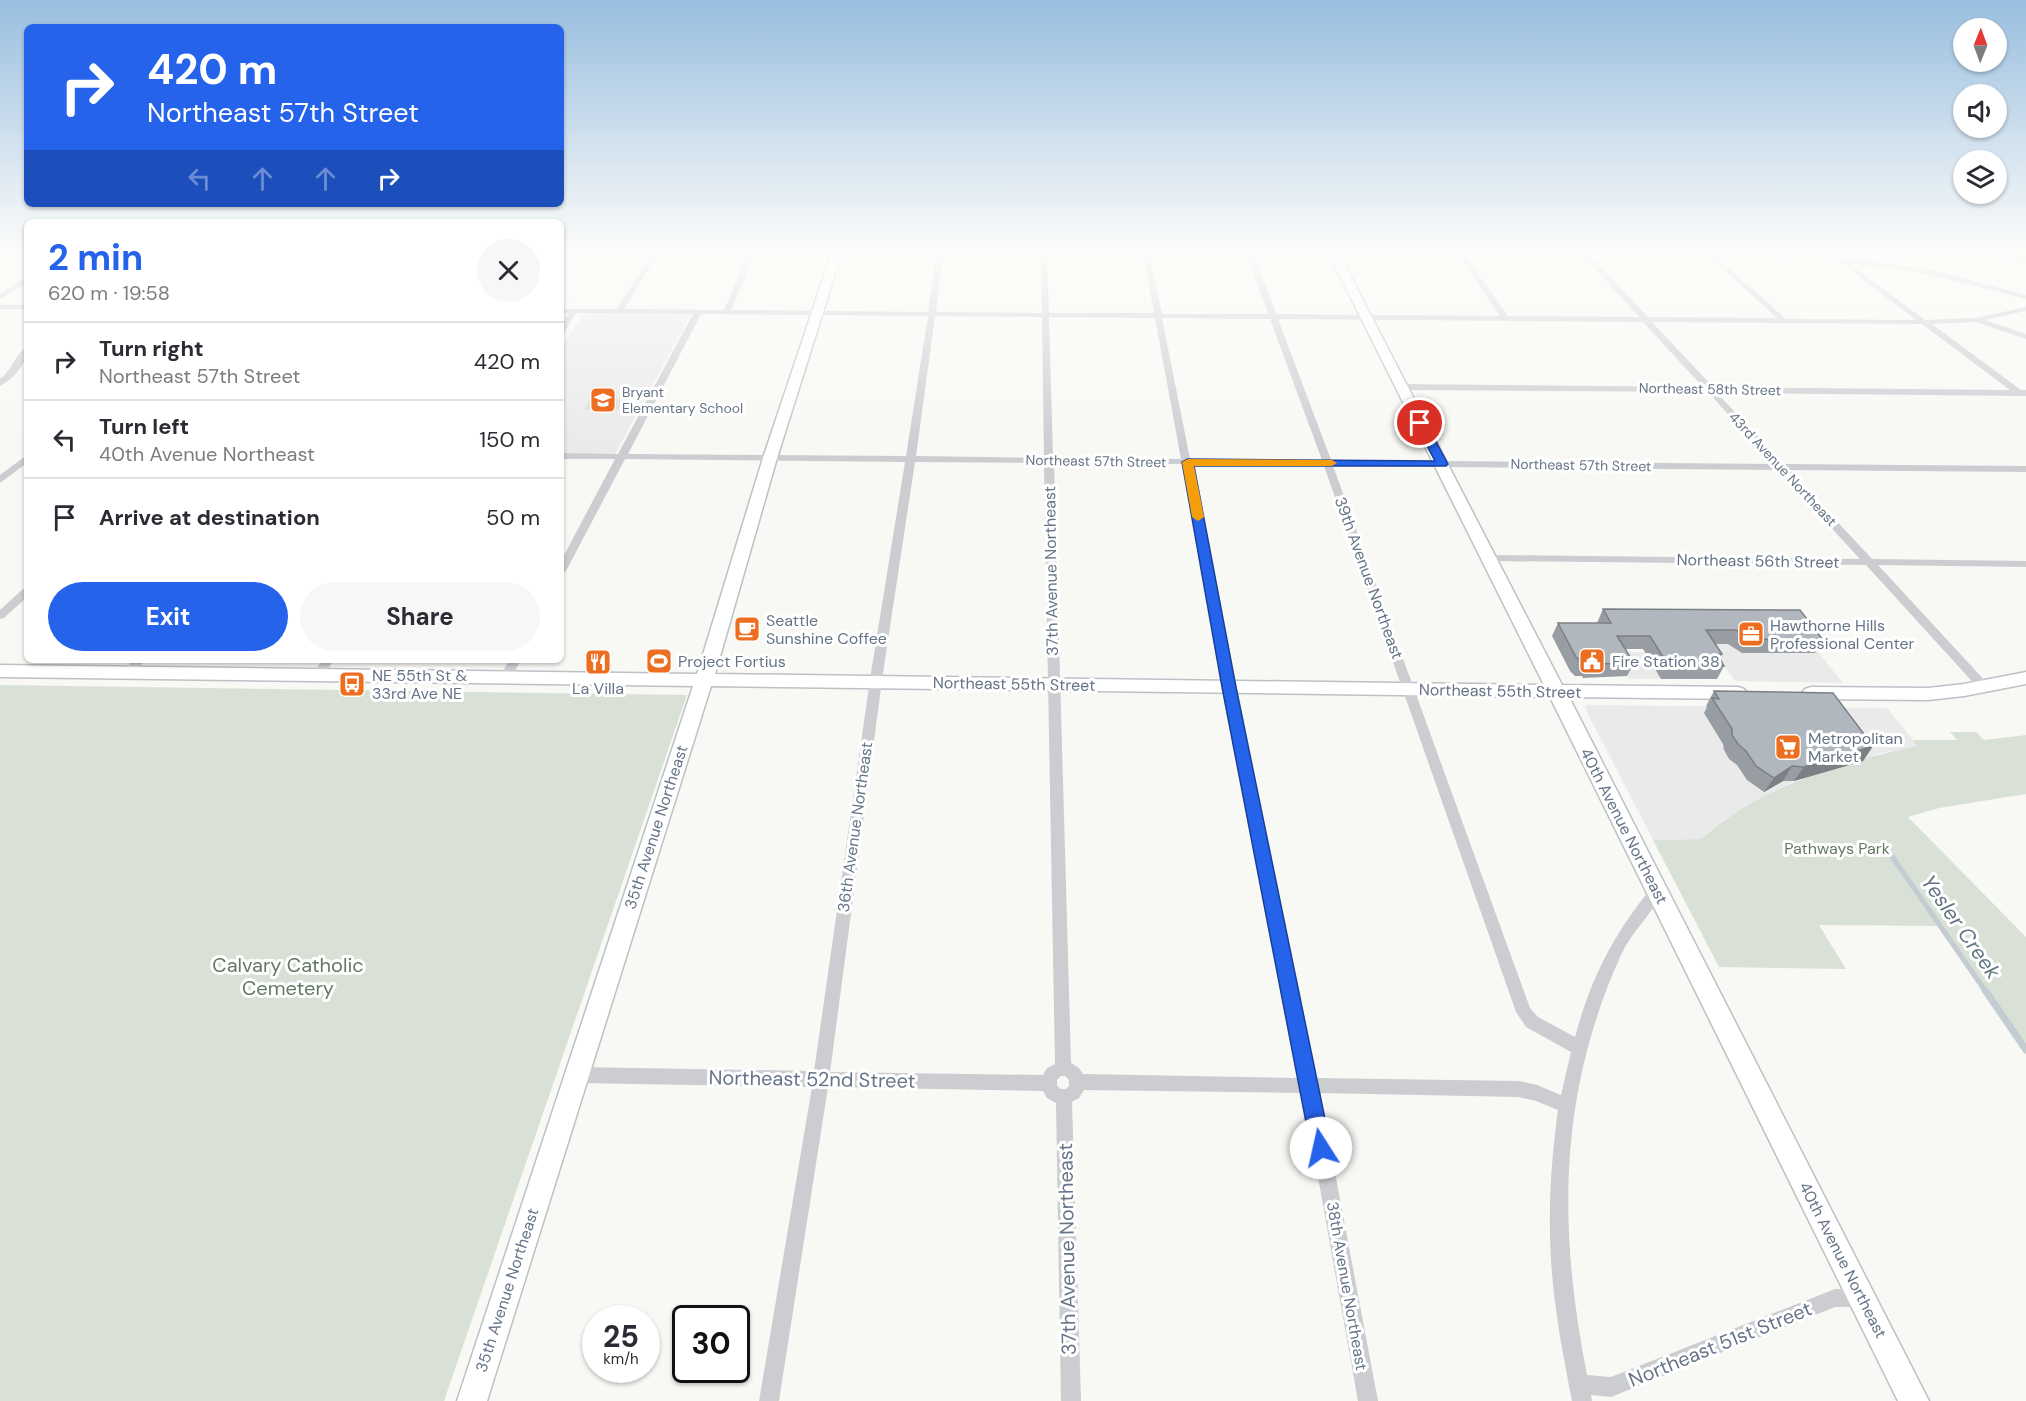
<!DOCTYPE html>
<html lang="en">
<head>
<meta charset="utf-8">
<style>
  :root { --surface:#fff; --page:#f7f7f7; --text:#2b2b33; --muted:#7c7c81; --line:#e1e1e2; --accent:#2563eb }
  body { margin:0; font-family:"DM Sans",sans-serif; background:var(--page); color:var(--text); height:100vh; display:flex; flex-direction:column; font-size:22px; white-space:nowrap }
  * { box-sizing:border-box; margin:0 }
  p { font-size:20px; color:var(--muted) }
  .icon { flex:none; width:33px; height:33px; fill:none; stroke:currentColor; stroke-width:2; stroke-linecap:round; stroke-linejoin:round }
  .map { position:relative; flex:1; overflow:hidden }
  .details { position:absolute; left:24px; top:219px; width:540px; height:444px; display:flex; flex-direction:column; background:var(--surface); border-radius:9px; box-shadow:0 2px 4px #0004 }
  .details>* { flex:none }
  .top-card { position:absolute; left:24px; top:24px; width:540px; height:183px; border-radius:9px; box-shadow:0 2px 4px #0004; background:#2563eb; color:#fff; overflow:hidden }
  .needle { width:39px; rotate:1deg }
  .fabs { position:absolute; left:1953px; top:18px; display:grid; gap:12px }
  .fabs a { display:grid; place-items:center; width:54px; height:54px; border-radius:50%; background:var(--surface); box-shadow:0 2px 4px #0004; font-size:30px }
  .speed { position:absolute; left:582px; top:1305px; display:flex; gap:12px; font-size:30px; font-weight:700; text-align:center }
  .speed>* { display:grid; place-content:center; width:78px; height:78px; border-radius:50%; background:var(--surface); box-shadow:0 2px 4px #0004; line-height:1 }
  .speed small { font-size:15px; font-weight:400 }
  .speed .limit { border:3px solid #111; border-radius:9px; background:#fff; color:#111 }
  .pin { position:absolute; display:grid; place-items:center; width:51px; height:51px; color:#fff; margin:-26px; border:3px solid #fff; border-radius:50%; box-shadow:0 2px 6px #0007 }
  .me { position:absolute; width:66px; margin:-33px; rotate:350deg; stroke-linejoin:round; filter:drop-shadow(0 0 4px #0008) }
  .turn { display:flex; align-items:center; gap:21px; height:126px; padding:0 24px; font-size:27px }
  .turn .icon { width:78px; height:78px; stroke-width:2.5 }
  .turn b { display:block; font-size:42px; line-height:51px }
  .lanes { display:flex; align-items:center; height:57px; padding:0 24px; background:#0003; justify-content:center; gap:30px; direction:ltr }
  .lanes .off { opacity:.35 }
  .round { display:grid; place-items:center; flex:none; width:63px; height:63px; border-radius:32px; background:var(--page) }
  .head { display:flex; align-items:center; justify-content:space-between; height:102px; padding:0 24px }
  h1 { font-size:36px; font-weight:700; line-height:45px; color:var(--accent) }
  .action { display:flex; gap:12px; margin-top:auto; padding:12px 24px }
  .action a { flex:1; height:69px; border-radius:36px; background:var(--accent); color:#fff; font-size:24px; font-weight:700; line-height:69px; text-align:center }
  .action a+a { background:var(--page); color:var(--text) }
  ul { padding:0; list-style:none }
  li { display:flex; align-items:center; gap:18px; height:78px; padding:0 24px; border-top:2px solid var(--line) }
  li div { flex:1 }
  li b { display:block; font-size:22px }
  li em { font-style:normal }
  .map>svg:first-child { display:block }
</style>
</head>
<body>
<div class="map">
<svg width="2026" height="1401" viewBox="0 0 2026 1401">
  <rect width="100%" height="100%" fill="#f8f8f5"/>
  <g fill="#e9eae9">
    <polygon points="584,314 691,314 615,454 561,454 561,347"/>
    <polygon points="1688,615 1789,616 1843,683 1735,681"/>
    <polygon points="1612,652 1645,652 1661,679 1629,679"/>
    <polygon points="1587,705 1887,708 1918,746 1876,754 1863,761 1794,781 1720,822 1701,839 1653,840 1585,708"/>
  </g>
  <g fill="#d9e1d6">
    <polygon points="590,399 624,399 618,410 584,410"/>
    <polygon points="0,685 687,695 444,1401 0,1401"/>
    <path d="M1950,732H1976L1984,740L2026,735V794L1939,808L1908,817L2026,937V1048L1939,926L1819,925L1846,969L1719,967L1653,840L1701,839C1757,788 1844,761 1917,746L1913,740H1957Z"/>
  </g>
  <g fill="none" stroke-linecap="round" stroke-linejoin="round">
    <polyline stroke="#c3ccd2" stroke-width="5" points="1889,852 1986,992"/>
    <polyline stroke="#c3ccd2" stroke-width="7" points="1985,990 2026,1050"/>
    <defs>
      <g id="secondary">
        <polygon points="832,252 842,252 777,458 715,674 1544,685 1328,252 1338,252 1562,685 1738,687 1744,689 1747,693 1744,697 1738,699 1569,697 1929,1401 1898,1401 1550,697 711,686 487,1401 457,1401 693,686 0,677 0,665 697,674 763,458"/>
        <polygon points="2026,672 2026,684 1964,696 1928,700 1811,699 1805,697 1802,693 1805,689 1811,687 1928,688 1964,684"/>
      </g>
    </defs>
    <use href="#secondary" stroke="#bdc0c5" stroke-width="3"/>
    <g fill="#cbcdd1" fill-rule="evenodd">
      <path d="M652,252H659L624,309L724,310L749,252H756L731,310L928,312L937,252H943L936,312L1042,313L1041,252H1047L1049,313H1154L1143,252H1149L1162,314H1268L1246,252H1253L1276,314L1500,316L1456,252H1463L1508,316L1639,317L1580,252H1587L1648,317L1777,318L1704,252H1711L1786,319L1916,320L1827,252H1835L1844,259L1889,263L1935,271L2026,295V299C1968,284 1911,268 1850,264L1925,320L1976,318L2026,307V311L1985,320L2026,334V339L1976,322L1932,324L2021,390H2026V396L1717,393L1784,464L2026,466V472L1789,470L1872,559L2026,561V567L1878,565L1987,683L1989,686L1983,690L1979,689L1866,565L1490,561L1485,558L1490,555L1860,559L1778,470L1333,466L1530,1008L1538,1017L1575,1037C1591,978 1613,935 1652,887L1657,885L1662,887L1664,891C1652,914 1632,931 1621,955C1558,1094 1558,1228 1587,1375L1611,1377L1835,1289H1862L1869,1291L1871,1298L1869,1305L1862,1307H1835L1611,1397L1591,1395L1592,1401H1572C1563,1355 1554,1308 1551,1260C1548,1210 1551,1160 1558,1110L1536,1101L1519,1097L1320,1093L1378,1401H1358L1303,1093L1084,1090L1079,1098L1072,1102L1081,1401H1061L1056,1103L1047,1098L1043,1091L828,1087L779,1401H759L812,1087L577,1083L571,1080L569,1075L571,1070L577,1067L814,1071L871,673L905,462L625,459L566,571L561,574V561L615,459H561V453L618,454L693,314L576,313L564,333H561V325L569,313H561V309H617ZM701,314L928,316L906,456L628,454ZM935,316L1042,317L1044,458L916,456ZM1049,317L1155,318L1181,459L1053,458ZM1162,318L1270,319L1322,460L1190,459ZM1278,319L1643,322L1703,387L1402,384L1398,387L1402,390L1708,392L1773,464L1331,460ZM1652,322L1922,324L2010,390L1713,387ZM915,462L1044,463L1055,1064L1047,1068L1043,1075L830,1072L883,673ZM1054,463L1182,464L1223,687L1300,1078L1083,1074L1079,1068L1071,1063ZM1191,464L1324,466L1516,1012L1526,1027L1571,1052L1561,1095L1537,1085L1519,1081L1317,1078L1235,687ZM1061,1076H1065L1069,1080V1086L1066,1089H1061L1057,1086V1080Z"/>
      <polygon points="1993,252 2004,252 2026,259 2026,263"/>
      <polygon points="24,278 27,278 27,283 0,299 0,294"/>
      <rect x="0" y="305" width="27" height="4"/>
      <path d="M24,349H27C27,364 13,379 0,386V379C13,369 13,358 24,349Z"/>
      <polygon points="27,455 27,463 0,483 0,475"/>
      <polygon points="27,588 27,597 4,618 0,619 0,610 23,589"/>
      <polygon points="133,660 145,660 132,676 124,676 122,673"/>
      <polygon points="322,660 334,660 322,678 314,678 312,675"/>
      <polygon points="509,660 521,660 510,680 506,681 500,677"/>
    </g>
    <use href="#secondary" fill="#fff" fill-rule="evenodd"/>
  </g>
  <g fill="#989da3">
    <polygon points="1603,609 1823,640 1815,653 1742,653 1728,644 1715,644 1722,654 1720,659 1724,666 1717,679 1661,679 1643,649 1625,649 1634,663 1627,676 1583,678 1582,676 1575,676 1570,671 1552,636 1558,623 1597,623"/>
    <polygon points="1714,691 1873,746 1863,761 1794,781 1783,781 1764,792 1747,780 1737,765 1729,759 1724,750 1723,744 1704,713 1707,707 1706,706"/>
  </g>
  <g fill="#7c8085">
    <polygon points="1873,746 1863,761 1794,781 1804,767"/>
    <polygon points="1792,766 1783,781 1764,792 1774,778"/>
  </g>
  <g fill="#b1b7be" stroke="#7c8085" stroke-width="1.5">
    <polygon points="1603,609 1800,610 1823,640 1749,639 1736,630 1706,630 1722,654 1717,654 1724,666 1668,665 1650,636 1617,636 1634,663 1589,664 1588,662 1582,662 1576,657 1558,623 1611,623"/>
    <polygon points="1714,691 1833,693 1873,746 1804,767 1792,766 1774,778 1756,766 1746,751 1738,744 1732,735 1732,729 1712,698 1719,699"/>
  </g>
  <linearGradient id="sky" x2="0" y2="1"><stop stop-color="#99bedf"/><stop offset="0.56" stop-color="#fcfcfa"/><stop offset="1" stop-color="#fcfcfa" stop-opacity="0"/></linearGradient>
  <rect width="2026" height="448" fill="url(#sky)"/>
  <polygon fill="#2563eb" stroke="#184099" stroke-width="1.5" points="1417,420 1426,423 1448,464 1446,466 1194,466 1236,687 1331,1148 1328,1154 1321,1157 1314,1154 1311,1148 1222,687 1182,462 1188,459 1435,461 1415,423"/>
  <polygon fill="#f59e0b" points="1188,459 1332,460 1337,463 1332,466 1194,466 1204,517 1198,521 1192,517 1182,462"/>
  <defs>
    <symbol id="school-square" viewBox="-11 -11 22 22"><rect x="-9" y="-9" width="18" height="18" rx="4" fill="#ed6d21" stroke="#fff"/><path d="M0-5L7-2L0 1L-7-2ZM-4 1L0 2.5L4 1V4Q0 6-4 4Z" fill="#fff"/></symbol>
    <symbol id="cafe-square" viewBox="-11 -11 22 22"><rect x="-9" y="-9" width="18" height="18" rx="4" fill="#ed6d21" stroke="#fff"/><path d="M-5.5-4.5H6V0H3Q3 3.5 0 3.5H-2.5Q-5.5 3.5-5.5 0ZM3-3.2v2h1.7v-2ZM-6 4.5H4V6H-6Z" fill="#fff"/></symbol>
    <symbol id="office-square" viewBox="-11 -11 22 22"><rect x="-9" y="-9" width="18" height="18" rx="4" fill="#ed6d21" stroke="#fff"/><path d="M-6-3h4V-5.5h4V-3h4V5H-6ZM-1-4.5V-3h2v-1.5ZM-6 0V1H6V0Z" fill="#fff"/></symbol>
    <symbol id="stadium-square" viewBox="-11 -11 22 22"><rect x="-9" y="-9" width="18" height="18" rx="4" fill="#ed6d21" stroke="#fff"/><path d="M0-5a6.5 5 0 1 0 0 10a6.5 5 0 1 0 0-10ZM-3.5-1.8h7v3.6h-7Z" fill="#fff"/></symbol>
    <symbol id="civic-square" viewBox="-11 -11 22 22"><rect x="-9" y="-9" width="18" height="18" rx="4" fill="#ed6d21" stroke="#fff"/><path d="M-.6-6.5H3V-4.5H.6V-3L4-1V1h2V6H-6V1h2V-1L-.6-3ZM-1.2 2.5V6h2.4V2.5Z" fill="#fff"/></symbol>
    <symbol id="restaurant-square" viewBox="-11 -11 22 22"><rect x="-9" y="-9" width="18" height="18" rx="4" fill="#ed6d21" stroke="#fff"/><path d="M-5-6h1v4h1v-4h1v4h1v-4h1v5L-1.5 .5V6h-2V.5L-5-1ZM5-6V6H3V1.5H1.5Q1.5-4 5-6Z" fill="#fff"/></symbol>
    <symbol id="bus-square" viewBox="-11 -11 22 22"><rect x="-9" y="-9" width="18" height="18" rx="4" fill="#ed6d21" stroke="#fff"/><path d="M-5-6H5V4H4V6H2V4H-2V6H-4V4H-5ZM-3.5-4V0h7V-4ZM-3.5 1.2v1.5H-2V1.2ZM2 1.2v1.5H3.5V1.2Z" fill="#fff"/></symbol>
    <symbol id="supermarket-square" viewBox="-11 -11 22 22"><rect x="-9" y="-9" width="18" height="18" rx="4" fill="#ed6d21" stroke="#fff"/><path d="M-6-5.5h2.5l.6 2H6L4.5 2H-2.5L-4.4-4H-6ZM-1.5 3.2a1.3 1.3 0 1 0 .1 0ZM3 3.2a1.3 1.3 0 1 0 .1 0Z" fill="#fff"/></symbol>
  </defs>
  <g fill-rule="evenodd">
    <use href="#school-square" x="588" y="385" width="30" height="30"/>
    <use href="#cafe-square" x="732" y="614" width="30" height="30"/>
    <use href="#office-square" x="1736" y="619" width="30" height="30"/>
    <use href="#stadium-square" x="644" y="646" width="30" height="30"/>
    <use href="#civic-square" x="1577" y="646" width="30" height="30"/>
    <use href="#restaurant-square" x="583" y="647" width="30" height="30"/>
    <use href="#bus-square" x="337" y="669" width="30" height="30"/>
    <use href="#supermarket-square" x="1773" y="732" width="30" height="30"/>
  </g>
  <g text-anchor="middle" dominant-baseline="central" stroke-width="6" stroke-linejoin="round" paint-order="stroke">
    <g font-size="14" fill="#667488" stroke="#fff">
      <text transform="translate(1710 389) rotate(1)">Northeast 58th Street</text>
      <text transform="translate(1096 461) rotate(1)">Northeast 57th Street</text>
      <text transform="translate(1581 465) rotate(1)">Northeast 57th Street</text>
      <text transform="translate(1783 469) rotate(47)">43rd Avenue Northeast</text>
    </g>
    <g font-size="14" fill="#667488" stroke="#fff" text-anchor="start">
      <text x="622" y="392">Bryant<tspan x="622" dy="16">Elementary School</tspan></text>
    </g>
    <g font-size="16" fill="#667488" stroke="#fff">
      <text transform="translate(1758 561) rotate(1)">Northeast 56th Street</text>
      <text transform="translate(1051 571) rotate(-91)">37th Avenue Northeast</text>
      <text transform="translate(1369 578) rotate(70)">39th Avenue Northeast</text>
      <text transform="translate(1014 684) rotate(1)">Northeast 55th Street</text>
      <text transform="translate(1500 691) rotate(1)">Northeast 55th Street</text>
      <text transform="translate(1624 826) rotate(63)">40th Avenue Northeast</text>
      <text transform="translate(656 827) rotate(-72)">35th Avenue Northeast</text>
      <text transform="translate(855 827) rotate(-82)">36th Avenue Northeast</text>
      <text transform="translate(1843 1260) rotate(63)">40th Avenue Northeast</text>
      <text transform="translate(1347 1286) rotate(80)">38th Avenue Northeast</text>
      <text transform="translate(507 1290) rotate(-72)">35th Avenue Northeast</text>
    </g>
    <g font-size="16" fill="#667488" stroke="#fff" text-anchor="start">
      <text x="766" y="620">Seattle<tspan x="766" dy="18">Sunshine Coffee</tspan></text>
      <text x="1770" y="625">Hawthorne Hills<tspan x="1770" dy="18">Professional Center</tspan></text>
      <text x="678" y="661">Project Fortius</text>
      <text x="1612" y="661">Fire Station 38</text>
      <text x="372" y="675">NE 55th St &amp;<tspan x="372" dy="18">33rd Ave NE</tspan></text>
      <text x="598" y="688" text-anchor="middle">La Villa</text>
      <text x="1808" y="738">Metropolitan<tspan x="1808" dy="18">Market</tspan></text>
    </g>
    <g font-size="16" fill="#637a61" stroke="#fff">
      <text x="1837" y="848">Pathways Park</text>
    </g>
    <g font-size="20" fill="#637a61" stroke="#fff">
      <text x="288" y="965">Calvary Catholic<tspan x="288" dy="23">Cemetery</tspan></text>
    </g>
    <g font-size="20" fill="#667488" stroke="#fff">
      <text transform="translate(812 1079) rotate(1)">Northeast 52nd Street</text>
      <text transform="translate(1067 1249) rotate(-91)">37th Avenue Northeast</text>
      <text transform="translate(1720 1344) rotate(-22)">Northeast 51st Street</text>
    </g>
    <g font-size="21" font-style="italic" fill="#627683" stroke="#fff">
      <text transform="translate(1961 927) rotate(55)">Yesler Creek</text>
    </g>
  </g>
</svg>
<div class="fabs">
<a><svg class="needle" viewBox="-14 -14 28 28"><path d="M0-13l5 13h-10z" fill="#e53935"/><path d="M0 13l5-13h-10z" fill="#7c7c81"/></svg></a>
<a><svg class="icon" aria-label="sound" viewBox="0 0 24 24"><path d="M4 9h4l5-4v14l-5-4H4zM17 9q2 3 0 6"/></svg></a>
<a><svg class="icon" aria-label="layers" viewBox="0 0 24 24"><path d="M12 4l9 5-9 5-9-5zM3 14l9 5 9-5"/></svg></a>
</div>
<div class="speed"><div>25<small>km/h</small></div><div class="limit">30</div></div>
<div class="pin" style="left:1420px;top:423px;background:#d93025"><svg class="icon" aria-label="arrive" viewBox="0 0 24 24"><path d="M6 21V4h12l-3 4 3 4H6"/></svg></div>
<svg class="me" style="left:1321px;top:1148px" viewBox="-20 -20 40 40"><circle r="19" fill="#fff"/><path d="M0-13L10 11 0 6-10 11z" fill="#2563eb"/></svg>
<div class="top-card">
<div class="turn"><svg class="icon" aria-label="right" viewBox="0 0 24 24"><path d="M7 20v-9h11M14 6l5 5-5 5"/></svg><div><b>420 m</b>Northeast 57th Street</div></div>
<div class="lanes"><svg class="icon off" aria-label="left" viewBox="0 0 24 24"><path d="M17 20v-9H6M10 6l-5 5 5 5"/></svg><svg class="icon off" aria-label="ahead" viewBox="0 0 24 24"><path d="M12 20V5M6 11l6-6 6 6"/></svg><svg class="icon off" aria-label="ahead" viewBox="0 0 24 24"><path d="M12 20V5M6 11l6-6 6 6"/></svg><svg class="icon" aria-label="right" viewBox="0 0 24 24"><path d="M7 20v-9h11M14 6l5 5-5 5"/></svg></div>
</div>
<section class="details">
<div class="head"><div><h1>2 min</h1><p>620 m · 19:58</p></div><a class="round"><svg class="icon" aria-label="close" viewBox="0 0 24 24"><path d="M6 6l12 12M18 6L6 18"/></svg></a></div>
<ul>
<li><svg class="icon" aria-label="right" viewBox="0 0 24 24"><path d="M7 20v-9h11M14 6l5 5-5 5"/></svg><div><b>Turn right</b><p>Northeast 57th Street</p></div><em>420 m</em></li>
<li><svg class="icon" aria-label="left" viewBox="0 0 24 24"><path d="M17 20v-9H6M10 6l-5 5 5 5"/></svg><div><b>Turn left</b><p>40th Avenue Northeast</p></div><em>150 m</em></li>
<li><svg class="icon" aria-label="arrive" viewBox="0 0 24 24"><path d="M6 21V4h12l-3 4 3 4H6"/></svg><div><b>Arrive at destination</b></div><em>50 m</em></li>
</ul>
<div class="action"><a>Exit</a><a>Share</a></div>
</section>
</div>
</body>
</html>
